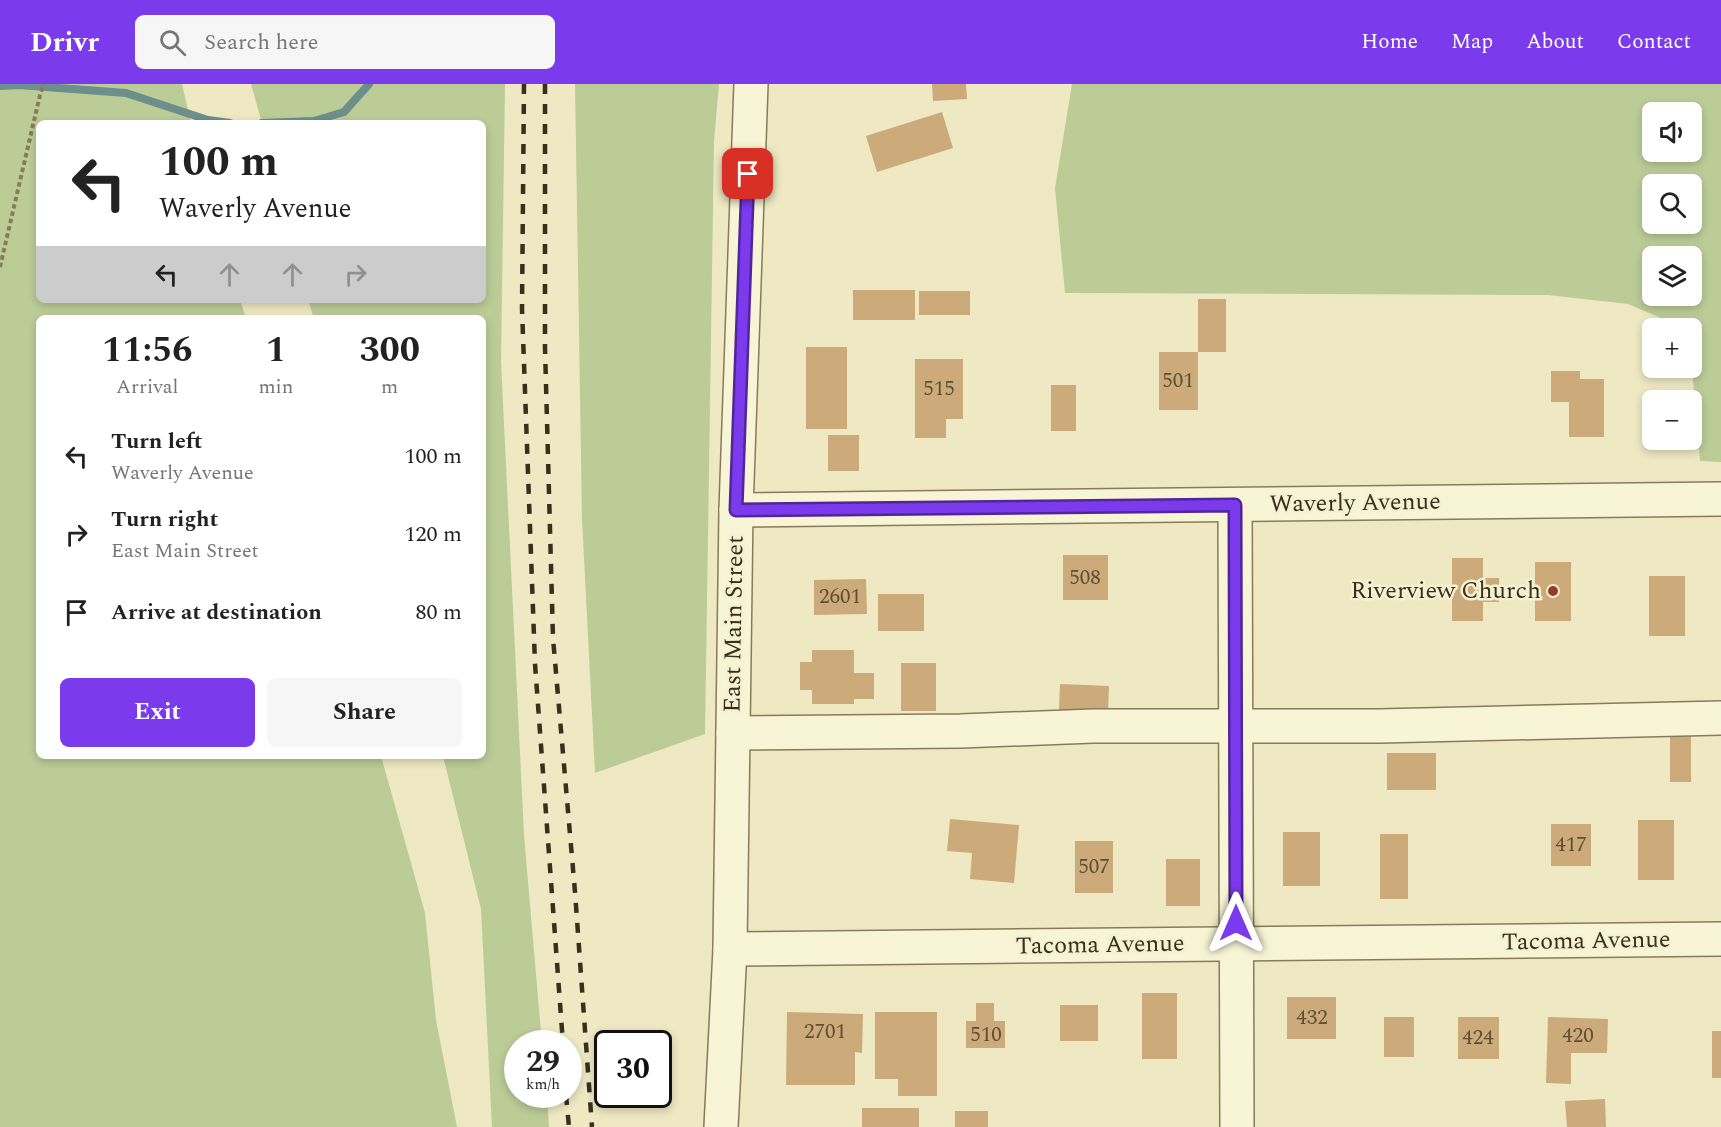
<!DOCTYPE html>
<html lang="en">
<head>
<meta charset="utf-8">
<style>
  :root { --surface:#fff; --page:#f6f6f6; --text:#222; --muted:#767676; --accent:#7c3aed }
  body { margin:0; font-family:Spectral,serif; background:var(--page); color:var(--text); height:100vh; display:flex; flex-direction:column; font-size:22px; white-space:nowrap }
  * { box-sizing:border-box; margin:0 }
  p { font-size:20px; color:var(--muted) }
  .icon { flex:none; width:33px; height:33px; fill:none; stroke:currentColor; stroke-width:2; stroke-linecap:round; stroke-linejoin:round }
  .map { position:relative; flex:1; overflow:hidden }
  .side { position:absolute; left:36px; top:231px; width:450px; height:444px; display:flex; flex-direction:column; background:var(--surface); border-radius:9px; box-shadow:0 3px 9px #0003 }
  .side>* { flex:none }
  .banner { position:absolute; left:36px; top:36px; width:450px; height:183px; border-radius:9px; box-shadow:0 3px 9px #0003; background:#fff; color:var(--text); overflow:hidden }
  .buttons { position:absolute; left:1642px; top:18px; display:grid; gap:12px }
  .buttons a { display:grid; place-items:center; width:60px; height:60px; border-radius:9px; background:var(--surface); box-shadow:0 3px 9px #0003; font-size:30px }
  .speed { position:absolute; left:504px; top:946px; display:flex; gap:12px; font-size:30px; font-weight:700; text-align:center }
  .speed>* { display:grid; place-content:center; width:78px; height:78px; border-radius:50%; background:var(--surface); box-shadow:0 3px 9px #0003; line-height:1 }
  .speed small { font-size:15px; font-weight:400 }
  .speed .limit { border:3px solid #111; border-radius:9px; background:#fff; color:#111 }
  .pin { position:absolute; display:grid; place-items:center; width:51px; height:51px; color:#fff; margin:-26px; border-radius:12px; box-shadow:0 3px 9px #0006 }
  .me { position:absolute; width:66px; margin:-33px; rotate:0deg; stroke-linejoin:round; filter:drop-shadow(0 0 4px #0008) }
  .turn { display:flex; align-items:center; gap:21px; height:126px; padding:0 24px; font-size:27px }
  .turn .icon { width:78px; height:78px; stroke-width:2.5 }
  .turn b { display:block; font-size:42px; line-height:51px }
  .lanes { display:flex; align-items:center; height:57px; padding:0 24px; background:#0003; justify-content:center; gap:30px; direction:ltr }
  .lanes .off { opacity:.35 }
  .eta { display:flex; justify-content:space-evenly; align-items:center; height:102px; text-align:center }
  .eta b { font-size:36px; font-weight:700; line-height:42px }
  .cta { display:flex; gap:12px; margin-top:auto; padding:12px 24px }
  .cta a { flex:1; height:69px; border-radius:9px; background:var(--accent); color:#fff; font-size:24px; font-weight:700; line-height:69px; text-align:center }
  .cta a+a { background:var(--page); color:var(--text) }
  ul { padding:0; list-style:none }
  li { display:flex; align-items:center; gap:18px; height:78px; padding:0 24px }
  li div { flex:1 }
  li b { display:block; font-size:22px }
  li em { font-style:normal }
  header { display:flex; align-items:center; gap:36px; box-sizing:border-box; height:84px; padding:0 30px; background:var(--accent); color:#fff }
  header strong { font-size:28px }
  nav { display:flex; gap:33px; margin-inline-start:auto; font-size:21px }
  .search { width:420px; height:54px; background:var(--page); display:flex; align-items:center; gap:15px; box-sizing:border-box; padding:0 21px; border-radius:9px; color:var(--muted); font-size:22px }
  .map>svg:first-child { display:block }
</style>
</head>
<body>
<header>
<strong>Drivr</strong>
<div class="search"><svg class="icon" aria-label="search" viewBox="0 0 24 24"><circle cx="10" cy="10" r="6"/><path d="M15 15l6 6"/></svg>Search here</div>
<nav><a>Home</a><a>Map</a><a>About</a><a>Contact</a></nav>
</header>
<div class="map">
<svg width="1721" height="1043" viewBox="0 0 1721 1043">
  <rect width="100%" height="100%" fill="#eee9c3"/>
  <g fill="#bccc97" fill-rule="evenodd">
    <polygon points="0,0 182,0 191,39 39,39 39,216 240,216 246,234 39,234 39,672 381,672 425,829 436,936 457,1043 0,1043"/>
    <polygon points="251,0 505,0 501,278 524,751 542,960 518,960 518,1011 547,1011 549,1043 492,1043 481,825 443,672 483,672 483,234 314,234 308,216 483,216 483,39 262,39"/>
    <polygon points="575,0 719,0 714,57 705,650 595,689 582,435"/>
    <path d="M1072,0H1721V378L1700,377L1692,284V244H1684L1628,220L1548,211L1065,209L1055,104ZM1653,28H1692V68H1653ZM1653,100H1692V140H1653ZM1653,172H1692V212H1653Z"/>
  </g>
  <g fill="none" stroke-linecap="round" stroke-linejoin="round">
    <g stroke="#6c8f8c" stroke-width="8">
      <polyline points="0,2 19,1 126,9 208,36 230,39"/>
      <polyline points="262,39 314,37 344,28 369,0"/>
    </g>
  </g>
  <g fill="#ccaa79">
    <polygon points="932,0 966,0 967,15 933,17"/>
    <polygon points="942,28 953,64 877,88 866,52"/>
    <rect x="853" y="206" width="62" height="30"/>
    <rect x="919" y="207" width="51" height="24"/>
    <rect x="1198" y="215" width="28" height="53"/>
    <rect x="806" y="263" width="41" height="82"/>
    <rect x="1159" y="268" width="39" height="58"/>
    <polygon points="915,275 963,275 963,335 946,335 946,354 915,354"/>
    <polygon points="1551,287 1580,287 1580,295 1604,295 1604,353 1569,353 1569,318 1551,318"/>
    <rect x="1051" y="301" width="25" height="46"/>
    <rect x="828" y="351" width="31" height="36"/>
    <rect x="1063" y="471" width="45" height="45"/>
    <polygon points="1452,474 1483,474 1483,494 1499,494 1499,518 1483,518 1483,537 1452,537"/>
    <rect x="1535" y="478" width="36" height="59"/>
    <rect x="1649" y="492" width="36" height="60"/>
    <polygon points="866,495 867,530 814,531 814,496"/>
    <rect x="878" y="510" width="46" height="37"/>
    <polygon points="812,566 854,566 854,589 874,589 874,615 854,615 854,620 812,620 812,606 800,606 800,578 812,578"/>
    <rect x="901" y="579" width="35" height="48"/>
    <polygon points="1060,600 1109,602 1108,628 1059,626"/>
    <rect x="1670" y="645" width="21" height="53"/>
    <rect x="1387" y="669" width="49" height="37"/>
    <polygon points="950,735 1019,741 1014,799 970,795 972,769 947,767"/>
    <rect x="1638" y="736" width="36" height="60"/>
    <rect x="1551" y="740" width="40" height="42"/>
    <rect x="1283" y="748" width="37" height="54"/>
    <rect x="1380" y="750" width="28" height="65"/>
    <rect x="1075" y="757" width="38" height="52"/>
    <rect x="1166" y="775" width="34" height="47"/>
    <rect x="1142" y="909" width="35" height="66"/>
    <rect x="1287" y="913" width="49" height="42"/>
    <polygon points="976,919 994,919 994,937 1005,937 1005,964 966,964 966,937 976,937"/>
    <rect x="1060" y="921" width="38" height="36"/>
    <polygon points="787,928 863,930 862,969 855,968 855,1001 786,1001"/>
    <polygon points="875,928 937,928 937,1012 898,1012 898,995 875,995"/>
    <rect x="1384" y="933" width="30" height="40"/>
    <rect x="1458" y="933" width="41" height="42"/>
    <polygon points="1548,933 1608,935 1607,969 1571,969 1571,1000 1546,999"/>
    <rect x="1712" y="947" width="9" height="47"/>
    <polygon points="1605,1015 1606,1043 1567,1043 1565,1017"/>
    <rect x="862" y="1024" width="57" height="19"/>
    <rect x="955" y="1027" width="33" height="16"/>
  </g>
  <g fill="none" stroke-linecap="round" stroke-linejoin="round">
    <defs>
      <g id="minor">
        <polyline points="1235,421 1237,1043"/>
        <polyline points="736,426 1721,415"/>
        <polyline points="733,649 961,647 1093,642 1380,642 1721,634"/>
        <polyline points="730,865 1721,855"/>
        <polyline points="721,1043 730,865 736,426 751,0"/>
      </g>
    </defs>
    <use href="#minor" stroke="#887b5a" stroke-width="36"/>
    <polyline stroke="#887b5a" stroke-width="4" stroke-dasharray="4.5 3" stroke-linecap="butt" points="0,183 40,11 44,0"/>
    <use href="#minor" stroke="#f8f4d6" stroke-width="33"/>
    <g stroke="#382f1e" stroke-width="4.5" stroke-dasharray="10 10" stroke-linecap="butt">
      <polyline points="524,0 522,225 535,580 563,960"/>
      <polyline points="545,0 545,264 553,554 575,808 592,1043"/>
      <polyline points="566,1011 569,1043"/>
    </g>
  </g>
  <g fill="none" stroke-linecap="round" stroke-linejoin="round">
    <defs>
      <polyline id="route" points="748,90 736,426 1235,421 1236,839"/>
    </defs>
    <use href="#route" stroke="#51269a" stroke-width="15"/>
    <use href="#route" stroke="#7c3aed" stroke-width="10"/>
  </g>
  <circle fill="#963d2a" stroke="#f5f1d2" stroke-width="2" cx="1553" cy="507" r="6"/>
  <g text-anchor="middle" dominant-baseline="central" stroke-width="5" stroke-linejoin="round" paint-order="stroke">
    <g font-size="21" fill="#5d4e35">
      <text x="1178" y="297">501</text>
      <text x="939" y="305">515</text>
      <text x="1085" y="494">508</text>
      <text x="840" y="513">2601</text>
      <text x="1571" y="761">417</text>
      <text x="1094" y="783">507</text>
      <text x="1312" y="934">432</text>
      <text x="825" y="948">2701</text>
      <text x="986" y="951">510</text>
      <text x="1578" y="952">420</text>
      <text x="1478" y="954">424</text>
    </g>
    <g font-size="24" fill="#382f1e" stroke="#f5f1d2">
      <text transform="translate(1355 419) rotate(-1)">Waverly Avenue</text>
      <text transform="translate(734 540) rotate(-89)">East Main Street</text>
      <text transform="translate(1586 857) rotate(-1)">Tacoma Avenue</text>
      <text transform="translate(1100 861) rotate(-1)">Tacoma Avenue</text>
    </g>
    <g font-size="24" fill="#382f1e" stroke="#f5f1d2" text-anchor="end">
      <text x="1541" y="507">Riverview Church</text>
    </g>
  </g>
</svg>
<div class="buttons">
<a><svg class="icon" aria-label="sound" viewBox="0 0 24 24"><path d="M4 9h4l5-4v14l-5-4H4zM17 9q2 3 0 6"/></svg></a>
<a><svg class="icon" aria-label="search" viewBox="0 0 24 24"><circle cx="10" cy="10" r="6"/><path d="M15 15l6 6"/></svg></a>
<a><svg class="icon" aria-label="layers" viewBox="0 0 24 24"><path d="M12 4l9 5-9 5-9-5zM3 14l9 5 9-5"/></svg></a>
<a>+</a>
<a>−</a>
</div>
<div class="speed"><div>29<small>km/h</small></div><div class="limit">30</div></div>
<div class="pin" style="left:748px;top:90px;background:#d93025"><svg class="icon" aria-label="arrive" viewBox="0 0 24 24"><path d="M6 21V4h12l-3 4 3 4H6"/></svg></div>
<svg class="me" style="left:1236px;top:839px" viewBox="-20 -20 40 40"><path d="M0-17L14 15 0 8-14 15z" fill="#7c3aed" stroke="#fff" stroke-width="4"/></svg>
<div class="banner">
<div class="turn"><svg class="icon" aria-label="left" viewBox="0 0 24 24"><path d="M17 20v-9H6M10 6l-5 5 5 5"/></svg><div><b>100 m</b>Waverly Avenue</div></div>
<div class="lanes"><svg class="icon" aria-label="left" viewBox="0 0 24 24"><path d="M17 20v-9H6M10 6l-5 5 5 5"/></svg><svg class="icon off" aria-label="ahead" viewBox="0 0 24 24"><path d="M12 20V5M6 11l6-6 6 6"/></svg><svg class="icon off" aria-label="ahead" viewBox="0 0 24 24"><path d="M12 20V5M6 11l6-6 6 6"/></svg><svg class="icon off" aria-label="right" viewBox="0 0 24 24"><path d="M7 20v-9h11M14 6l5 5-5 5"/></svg></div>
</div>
<section class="side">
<div class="eta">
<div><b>11:56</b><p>Arrival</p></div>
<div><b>1</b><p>min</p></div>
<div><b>300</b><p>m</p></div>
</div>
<ul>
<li><svg class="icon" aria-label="left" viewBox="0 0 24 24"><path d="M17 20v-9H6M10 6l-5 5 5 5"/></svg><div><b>Turn left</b><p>Waverly Avenue</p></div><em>100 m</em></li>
<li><svg class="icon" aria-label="right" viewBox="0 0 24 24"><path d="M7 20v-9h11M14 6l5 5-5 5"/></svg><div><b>Turn right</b><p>East Main Street</p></div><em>120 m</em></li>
<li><svg class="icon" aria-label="arrive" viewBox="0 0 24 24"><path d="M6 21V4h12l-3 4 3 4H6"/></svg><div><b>Arrive at destination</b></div><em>80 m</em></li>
</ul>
<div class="cta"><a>Exit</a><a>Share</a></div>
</section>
</div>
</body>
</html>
